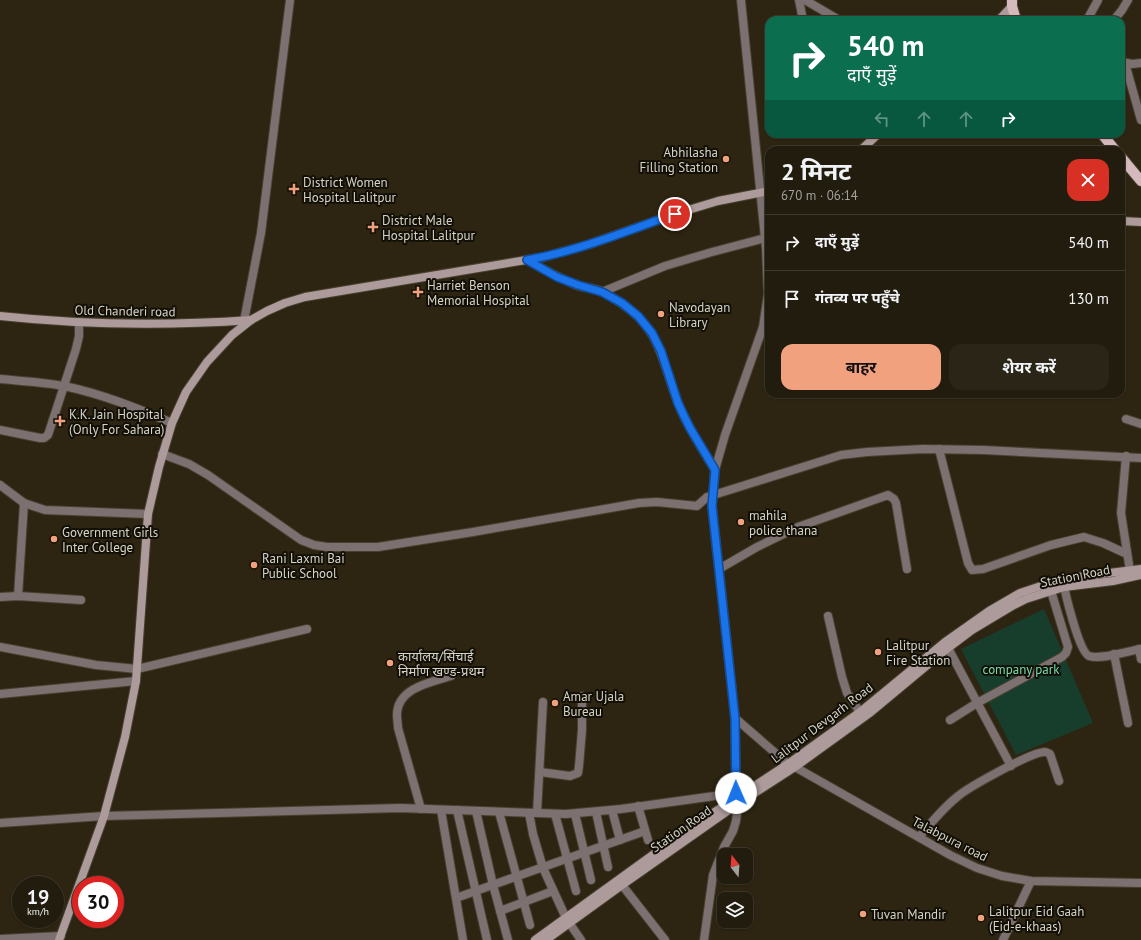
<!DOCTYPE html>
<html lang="hi">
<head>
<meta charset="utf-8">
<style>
  :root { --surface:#221c0e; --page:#2a2517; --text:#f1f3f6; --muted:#a2a19e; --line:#3f3a2e; --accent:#f1a17d }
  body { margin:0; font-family:"PT Sans","Noto Sans Devanagari",sans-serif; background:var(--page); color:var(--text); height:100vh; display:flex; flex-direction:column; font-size:15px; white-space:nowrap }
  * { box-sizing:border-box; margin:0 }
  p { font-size:13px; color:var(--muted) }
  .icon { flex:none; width:22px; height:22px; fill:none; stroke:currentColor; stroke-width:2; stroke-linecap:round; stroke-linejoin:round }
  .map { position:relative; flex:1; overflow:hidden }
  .side { position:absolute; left:765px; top:146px; width:360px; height:252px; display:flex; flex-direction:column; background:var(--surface); border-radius:12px; box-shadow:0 1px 3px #0004,0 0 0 1px var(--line) }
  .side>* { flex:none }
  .banner { position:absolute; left:765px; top:16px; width:360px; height:122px; border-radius:12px; box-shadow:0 1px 3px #0004,0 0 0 1px var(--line); background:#0b6e4f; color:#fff; overflow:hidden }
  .needle { width:26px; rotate:343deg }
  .buttons { position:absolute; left:717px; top:848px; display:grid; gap:8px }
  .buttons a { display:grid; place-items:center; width:36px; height:36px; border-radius:8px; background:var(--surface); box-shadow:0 1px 3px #0004,0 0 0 1px var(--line); font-size:20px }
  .speed { position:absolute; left:12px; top:876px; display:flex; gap:8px; font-size:20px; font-weight:700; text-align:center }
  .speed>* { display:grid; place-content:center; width:52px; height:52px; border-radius:50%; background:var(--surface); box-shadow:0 1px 3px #0004,0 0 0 1px var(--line); line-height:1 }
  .speed small { font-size:10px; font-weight:400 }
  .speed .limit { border:6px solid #d22; background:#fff; color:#111 }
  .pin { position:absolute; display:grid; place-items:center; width:34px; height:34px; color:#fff; margin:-17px; border:2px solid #fff; border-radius:50%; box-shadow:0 1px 4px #0007 }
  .me { position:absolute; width:44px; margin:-22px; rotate:359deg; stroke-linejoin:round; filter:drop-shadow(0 0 3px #0008) }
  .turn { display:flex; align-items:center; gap:14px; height:84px; padding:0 16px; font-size:18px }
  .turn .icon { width:52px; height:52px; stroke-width:2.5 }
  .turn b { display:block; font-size:28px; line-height:34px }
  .lanes { display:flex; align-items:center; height:38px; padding:0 16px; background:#0003; justify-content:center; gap:20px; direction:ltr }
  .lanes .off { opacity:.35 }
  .round { display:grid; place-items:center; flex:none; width:42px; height:42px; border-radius:12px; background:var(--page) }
  .summary { display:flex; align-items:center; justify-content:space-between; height:68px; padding:0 16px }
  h1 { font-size:24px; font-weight:700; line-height:30px }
  .button { display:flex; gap:8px; margin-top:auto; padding:8px 16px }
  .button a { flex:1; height:46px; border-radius:12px; background:var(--accent); color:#111; font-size:16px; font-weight:700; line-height:46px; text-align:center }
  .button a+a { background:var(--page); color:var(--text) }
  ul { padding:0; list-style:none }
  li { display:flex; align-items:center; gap:12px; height:56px; padding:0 16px; border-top:1px solid var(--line) }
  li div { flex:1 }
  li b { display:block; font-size:15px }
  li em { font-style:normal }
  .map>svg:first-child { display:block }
</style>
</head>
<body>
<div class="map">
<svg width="1141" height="940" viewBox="0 0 1141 940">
  <rect width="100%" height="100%" fill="#2d2512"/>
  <polygon fill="#372d12" points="423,286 425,297 413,299 411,288"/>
  <polygon fill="#173e2d" points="1044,609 1093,723 1016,755 961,649"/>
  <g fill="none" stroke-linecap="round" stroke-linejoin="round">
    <defs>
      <g id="street">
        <polyline points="799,0 803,20"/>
        <polyline points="805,0 839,20"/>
        <polyline points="1087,20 1098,0"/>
        <polyline points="1114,20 1122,10 1128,0"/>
        <polyline points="1122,62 1132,64 1141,63"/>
        <polyline points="1125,63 1141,120"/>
        <path d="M527,260C543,269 559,278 576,285C585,288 594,288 603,292C609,295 615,299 621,303C661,329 662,362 678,403C687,427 702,448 715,470"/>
        <polyline points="602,292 665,266 712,252 765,238"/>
        <polyline points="244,321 261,233 290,0"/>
        <path d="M0,379C21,381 43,382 64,386C102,394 137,408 172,423"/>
        <polyline points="1126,419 1141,424"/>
        <polyline points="0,430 40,438 44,438 48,435 76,349 79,336 79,322"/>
        <polyline points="939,449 968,563 972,570 983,569 1051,545 1084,537 1103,543 1127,554"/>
        <polyline points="162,454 189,464 208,475 301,540 314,545 327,547 378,547 473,532 639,503 657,502 697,506 707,497 822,461 841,455 867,452 923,449 984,450 1141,458"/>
        <polyline points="1126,456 1121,513 1130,571"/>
        <polyline points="0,485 24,503 45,510 148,514"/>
        <polyline points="719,569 757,547 798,527 888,495 894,499 896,503 907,569"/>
        <path d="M1063,580C1065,593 1079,652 1089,656C1101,660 1128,651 1141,649"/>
        <polyline points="18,596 24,503"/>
        <polyline points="0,597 18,596 81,600"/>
        <polyline points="828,616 842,677 847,693 860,712"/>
        <polyline points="0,647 96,665 137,669 307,629"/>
        <polyline points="948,648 1011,766"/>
        <polyline points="1139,649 1141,659"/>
        <polyline points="1114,654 1128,723"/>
        <polyline points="0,694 136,681"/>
        <polyline points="735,718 788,764 795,767 950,855 977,868 1002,876 1031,881 1141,883"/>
        <polyline points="950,720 977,703 1062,657 1066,653 1068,647 1051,591"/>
        <polyline points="540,772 570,776 578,773 579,766 582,730 582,696"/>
        <polyline points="638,806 648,840"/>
        <path d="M421,809L398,728C398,724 397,719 397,715C397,688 431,682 451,676"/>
        <polyline points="441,810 463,940"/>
        <polyline points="457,810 487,940"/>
        <polyline points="612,810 620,840"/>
        <polyline points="476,811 493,885 508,940"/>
        <polyline points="499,812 530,925"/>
        <polyline points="596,812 608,867"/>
        <polyline points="529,813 533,834 543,868 566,918"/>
        <polyline points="537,813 543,702"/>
        <polyline points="555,814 576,891"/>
        <polyline points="575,814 591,880"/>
        <polyline points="0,823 104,816 400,808 566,814 621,809 736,793"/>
        <path d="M919,837C931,823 943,808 957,797C967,788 1033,751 1045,752C1047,752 1048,753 1050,754L1059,781"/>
        <polyline points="622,885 665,940"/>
        <polyline points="456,898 645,831"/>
        <polyline points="500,911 553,891"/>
        <polyline points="570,924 581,940"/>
        <polyline points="0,939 61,936"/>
        <polyline points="704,940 713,875 724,847 733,831 736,821 737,813 736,799 735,718 712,506 715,470 725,435 763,327 768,294 766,248 741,0"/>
        <polyline points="1003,940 1031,881"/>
      </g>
      <g id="secondary">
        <polyline points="999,20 1012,6"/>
        <polyline points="861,150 878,134"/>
        <polyline points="1121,221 1141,222"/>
        <path d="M0,316C83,325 167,326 251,320"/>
        <polyline points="59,940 104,816 125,737 136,681 148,514 159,467 172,423 186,392 207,362 232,335 251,320 267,311 285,303 305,297 544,257 590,244 675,214 718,201 769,191"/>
        <polyline points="535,940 690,828 788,764 860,712 945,642 989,611 1020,593 1062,579 1141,569"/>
        <polyline points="546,940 622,885 736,805 795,767 871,712 948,648 972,630 1012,606 1026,599 1064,587 1113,581 1141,575"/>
      </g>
      <g id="primary">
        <polyline points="1012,0 1012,6 1016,20"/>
        <polyline points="1102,134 1115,150"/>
        <polyline points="1121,157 1141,181"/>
      </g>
    </defs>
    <use href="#street" stroke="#48412f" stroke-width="10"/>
    <use href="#secondary" stroke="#48412f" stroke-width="10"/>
    <use href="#primary" stroke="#48412f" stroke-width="12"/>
    <use href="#street" stroke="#7c7070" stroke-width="8"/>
    <use href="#secondary" stroke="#ad9a9b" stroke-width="8"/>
    <use href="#primary" stroke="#d4babc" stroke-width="10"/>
  </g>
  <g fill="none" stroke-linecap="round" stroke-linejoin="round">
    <defs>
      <path id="route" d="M675,214C627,231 578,251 527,260L557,277L578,285L602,292L622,303L638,316L652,333L661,351L678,403L684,416L690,428L715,470L712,506L735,718L736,793"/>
    </defs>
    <use href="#route" stroke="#114b97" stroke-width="10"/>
    <use href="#route" stroke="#1a73e8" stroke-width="7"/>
  </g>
  <g fill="#f1a17d" stroke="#120f07" stroke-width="1.5">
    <circle cx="726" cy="159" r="4"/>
    <path d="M292 183h4v4h4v4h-4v4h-4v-4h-4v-4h4z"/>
    <path d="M371 221h4v4h4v4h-4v4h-4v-4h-4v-4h4z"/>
    <path d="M416 286h4v4h4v4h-4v4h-4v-4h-4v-4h4z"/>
    <circle cx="661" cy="314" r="4"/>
    <path d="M58 415h4v4h4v4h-4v4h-4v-4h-4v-4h4z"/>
    <circle cx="741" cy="522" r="4"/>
    <circle cx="54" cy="539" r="4"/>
    <circle cx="254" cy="565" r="4"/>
    <circle cx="878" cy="652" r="4"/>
    <circle cx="390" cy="663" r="4"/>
    <circle cx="555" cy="703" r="4"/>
    <circle cx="863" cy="914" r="4"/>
    <circle cx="981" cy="918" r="4"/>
  </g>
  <g text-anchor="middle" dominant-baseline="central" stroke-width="4" stroke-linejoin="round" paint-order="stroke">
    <g font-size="13" fill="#d7d3c7" stroke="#120f07" text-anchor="start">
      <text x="718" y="152" text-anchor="end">Abhilasha<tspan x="718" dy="15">Filling Station</tspan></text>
      <text x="303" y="182">District Women<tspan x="303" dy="15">Hospital Lalitpur</tspan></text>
      <text x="382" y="220">District Male<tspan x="382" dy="15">Hospital Lalitpur</tspan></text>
      <text x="427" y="285">Harriet Benson<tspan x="427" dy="15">Memorial Hospital</tspan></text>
      <text x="669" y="307">Navodayan<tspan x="669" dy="15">Library</tspan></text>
      <text x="69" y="414">K.K. Jain Hospital<tspan x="69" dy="15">(Only For Sahara)</tspan></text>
      <text x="749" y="515">mahila<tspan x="749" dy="15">police thana</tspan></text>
      <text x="62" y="532">Government Girls<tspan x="62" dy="15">Inter College</tspan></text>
      <text x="262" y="558">Rani Laxmi Bai<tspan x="262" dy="15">Public School</tspan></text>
      <text x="886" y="645">Lalitpur<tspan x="886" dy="15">Fire Station</tspan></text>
      <text x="398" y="656">कार्यालय/सिंचाई<tspan x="398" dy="15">निर्माण खण्ड-प्रथम</tspan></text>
      <text x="563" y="696">Amar Ujala<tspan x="563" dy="15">Bureau</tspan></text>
      <text x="989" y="911">Lalitpur Eid Gaah<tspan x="989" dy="15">(Eid-e-khaas)</tspan></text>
      <text x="871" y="914">Tuvan Mandir</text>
    </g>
    <g font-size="13" fill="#d7d3c7" stroke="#120f07">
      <text transform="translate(125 311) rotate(1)">Old Chanderi road</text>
      <text transform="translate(1075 576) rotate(-11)">Station Road</text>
      <text transform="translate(822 723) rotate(-37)">Lalitpur Devgarh Road</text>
      <text transform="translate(681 829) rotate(-35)">Station Road</text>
      <text transform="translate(950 839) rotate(27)">Talabpura road</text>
    </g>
    <g font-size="13" fill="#75daad" stroke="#120f07">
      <text x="1021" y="669">company park</text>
    </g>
  </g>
</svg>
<div class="buttons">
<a><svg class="needle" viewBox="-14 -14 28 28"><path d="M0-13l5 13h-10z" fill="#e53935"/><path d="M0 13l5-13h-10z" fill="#a2a19e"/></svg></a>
<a><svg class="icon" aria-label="layers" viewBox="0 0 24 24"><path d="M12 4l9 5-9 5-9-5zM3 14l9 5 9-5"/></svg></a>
</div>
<div class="speed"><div>19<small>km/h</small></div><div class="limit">30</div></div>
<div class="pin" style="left:675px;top:214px;background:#d93025"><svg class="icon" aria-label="arrive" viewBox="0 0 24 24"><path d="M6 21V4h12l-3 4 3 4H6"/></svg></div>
<svg class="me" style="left:736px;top:793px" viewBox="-20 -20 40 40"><circle r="19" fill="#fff"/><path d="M0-13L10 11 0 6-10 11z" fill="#1a73e8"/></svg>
<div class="banner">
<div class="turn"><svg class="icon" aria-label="right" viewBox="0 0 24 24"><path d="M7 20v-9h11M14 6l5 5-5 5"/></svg><div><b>540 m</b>दाएँ मुड़ें</div></div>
<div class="lanes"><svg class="icon off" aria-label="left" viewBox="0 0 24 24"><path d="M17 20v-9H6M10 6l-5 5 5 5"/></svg><svg class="icon off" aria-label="ahead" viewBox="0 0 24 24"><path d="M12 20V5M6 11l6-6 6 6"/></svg><svg class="icon off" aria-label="ahead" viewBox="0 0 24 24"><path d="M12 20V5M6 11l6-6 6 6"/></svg><svg class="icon" aria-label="right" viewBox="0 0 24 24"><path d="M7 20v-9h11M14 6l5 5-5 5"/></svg></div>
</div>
<section class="side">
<div class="summary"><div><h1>2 मिनट</h1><p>670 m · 06:14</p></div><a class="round" style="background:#d93025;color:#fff"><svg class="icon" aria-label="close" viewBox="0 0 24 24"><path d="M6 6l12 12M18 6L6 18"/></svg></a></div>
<ul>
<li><svg class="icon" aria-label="right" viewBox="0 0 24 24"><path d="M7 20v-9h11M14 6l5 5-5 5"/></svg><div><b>दाएँ मुड़ें</b></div><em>540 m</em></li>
<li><svg class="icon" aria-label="arrive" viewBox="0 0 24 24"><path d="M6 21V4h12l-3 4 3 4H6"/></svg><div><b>गंतव्य पर पहुँचे</b></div><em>130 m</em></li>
</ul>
<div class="button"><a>बाहर</a><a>शेयर करें</a></div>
</section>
</div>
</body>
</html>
